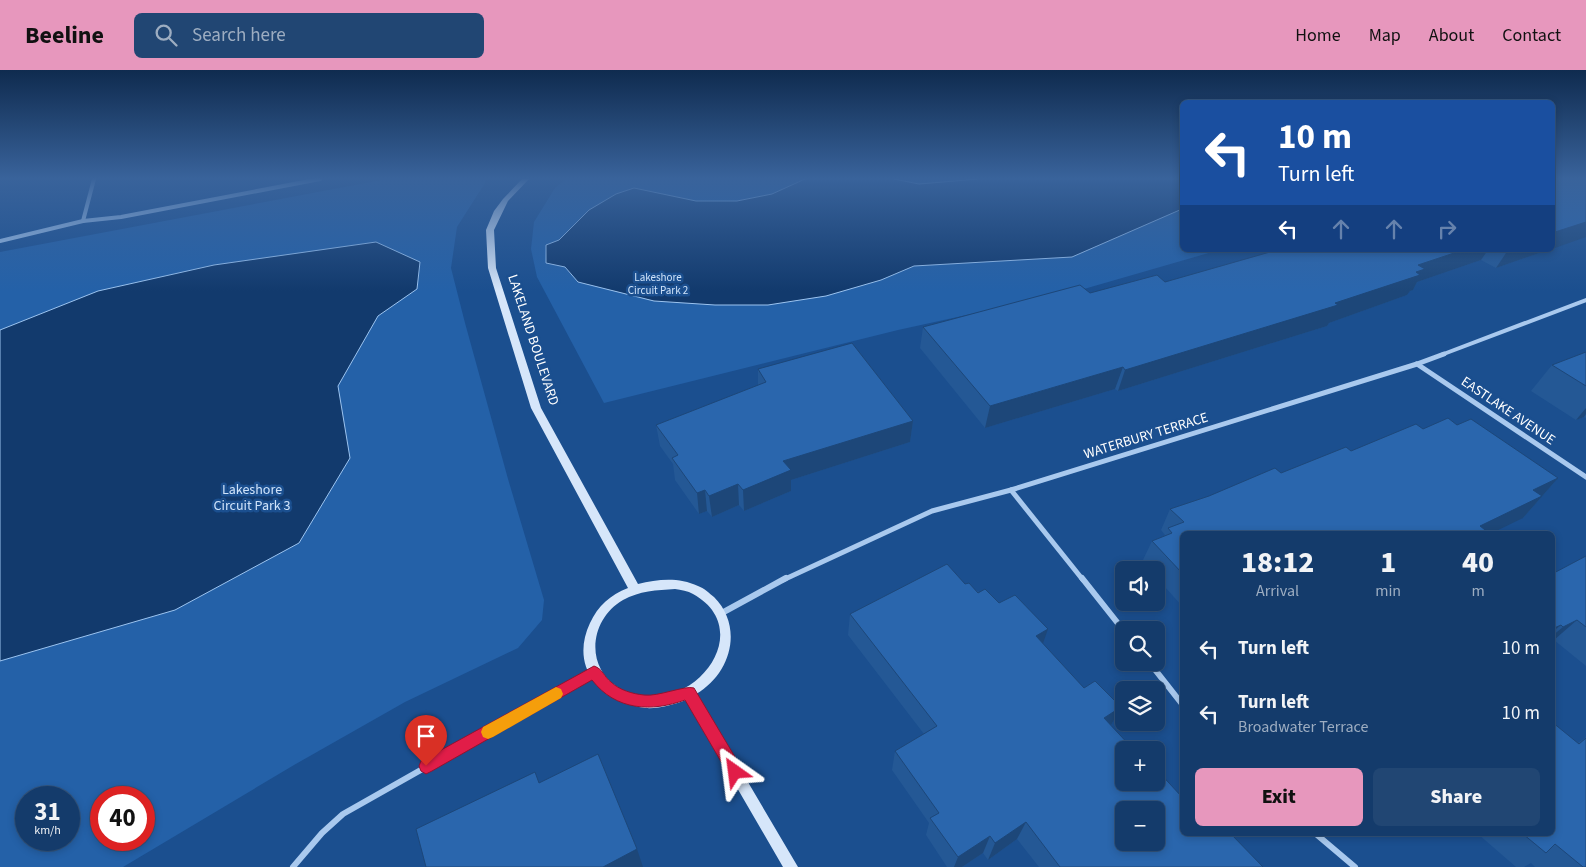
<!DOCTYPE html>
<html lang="en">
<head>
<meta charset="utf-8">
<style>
  :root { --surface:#143b6b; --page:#214673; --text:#f1f3f6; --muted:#9dadc1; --line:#33557e; --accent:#e797bd }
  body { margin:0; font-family:"Source Sans 3",sans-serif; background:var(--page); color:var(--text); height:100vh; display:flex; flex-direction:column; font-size:19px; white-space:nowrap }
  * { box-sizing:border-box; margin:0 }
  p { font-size:16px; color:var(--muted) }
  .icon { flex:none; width:28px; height:28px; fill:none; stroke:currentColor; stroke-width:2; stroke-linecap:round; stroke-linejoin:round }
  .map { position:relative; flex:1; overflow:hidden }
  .drawer { position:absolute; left:1180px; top:461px; width:375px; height:305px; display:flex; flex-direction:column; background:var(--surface); border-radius:8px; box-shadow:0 2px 8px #0003,0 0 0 1px var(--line) }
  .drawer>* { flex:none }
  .banner { position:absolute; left:1180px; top:30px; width:375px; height:152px; border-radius:8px; box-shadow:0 2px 8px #0003,0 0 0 1px var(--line); background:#1a4fa0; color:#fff; overflow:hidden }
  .buttons { position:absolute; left:1115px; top:491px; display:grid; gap:10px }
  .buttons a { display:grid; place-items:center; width:50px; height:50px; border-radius:8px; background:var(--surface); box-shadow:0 2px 8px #0003,0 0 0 1px var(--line); font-size:25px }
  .speed { position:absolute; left:15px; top:716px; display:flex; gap:10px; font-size:25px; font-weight:700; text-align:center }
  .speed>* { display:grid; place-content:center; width:65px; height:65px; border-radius:50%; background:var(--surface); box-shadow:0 2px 8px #0003,0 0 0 1px var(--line); line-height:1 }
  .speed small { font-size:12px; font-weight:400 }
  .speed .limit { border:8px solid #d22; background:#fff; color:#111 }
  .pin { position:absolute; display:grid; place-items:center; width:42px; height:42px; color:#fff; margin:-51px -21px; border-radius:50% 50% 50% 0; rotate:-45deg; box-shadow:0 0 5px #0007 }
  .pin .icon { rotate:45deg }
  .me { position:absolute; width:55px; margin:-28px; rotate:329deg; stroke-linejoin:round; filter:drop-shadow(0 0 4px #0008) }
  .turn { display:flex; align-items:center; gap:18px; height:105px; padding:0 15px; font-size:22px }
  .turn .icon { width:65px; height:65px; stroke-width:2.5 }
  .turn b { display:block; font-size:35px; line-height:42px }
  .lanes { display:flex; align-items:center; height:48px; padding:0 15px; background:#0003; justify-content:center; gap:25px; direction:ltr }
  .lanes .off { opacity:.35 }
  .eta { display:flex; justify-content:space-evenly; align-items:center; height:85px; text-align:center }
  .eta b { font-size:30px; font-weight:800; line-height:35px }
  .button { display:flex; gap:10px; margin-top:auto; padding:10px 15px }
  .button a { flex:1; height:58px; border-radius:8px; background:var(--accent); color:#111; font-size:20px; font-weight:800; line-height:58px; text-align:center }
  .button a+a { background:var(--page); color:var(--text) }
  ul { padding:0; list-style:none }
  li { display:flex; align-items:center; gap:15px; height:65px; padding:0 15px }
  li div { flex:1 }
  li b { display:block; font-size:19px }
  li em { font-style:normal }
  header { display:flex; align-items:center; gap:30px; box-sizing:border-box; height:70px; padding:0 25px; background:var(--accent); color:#111 }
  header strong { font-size:24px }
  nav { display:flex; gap:28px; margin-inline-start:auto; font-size:18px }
  .search { width:350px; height:45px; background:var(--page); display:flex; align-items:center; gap:12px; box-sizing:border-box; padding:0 18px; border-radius:8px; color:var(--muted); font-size:19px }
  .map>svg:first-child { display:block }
</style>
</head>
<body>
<header>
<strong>Beeline</strong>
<div class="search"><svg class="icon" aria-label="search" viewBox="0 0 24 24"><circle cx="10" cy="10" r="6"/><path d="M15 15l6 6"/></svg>Search here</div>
<nav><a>Home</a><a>Map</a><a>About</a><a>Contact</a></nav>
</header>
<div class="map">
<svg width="1586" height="797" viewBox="0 0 1586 797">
  <rect width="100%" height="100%" fill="#1b4f8f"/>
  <g fill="#2461a8" fill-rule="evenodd">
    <path d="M387,109H485V113L457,157L451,198L465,253L508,409L544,530L542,550L518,578L405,632L294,695L123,797H0V182ZM26,728H69V770H26ZM101,728H144V770H101Z"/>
    <polygon points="566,109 1182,109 1182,180 1219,180 1077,221 898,260 604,333 537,207 531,179 534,152 555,118"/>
  </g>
  <g fill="#123a6d" stroke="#9cc4f0">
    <polygon points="805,109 894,109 919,114 978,109 1182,109 1182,139 1072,187 914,196 881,210 826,226 768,235 715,235 654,231 578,212 565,197 546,193 546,175 559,170 589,140 616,124 634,118 696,131 737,131 772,124"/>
    <polygon points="376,172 420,192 417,219 378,246 338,316 350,388 299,473 175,540 0,591 0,260 98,221 214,195"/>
  </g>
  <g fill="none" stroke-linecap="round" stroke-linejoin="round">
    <g stroke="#a9c9ee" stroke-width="4">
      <polyline points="83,151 94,109"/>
      <polyline points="0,171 83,151 121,147 320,109"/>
      <polyline points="1441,285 1586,230"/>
    </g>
    <g stroke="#a9c9ee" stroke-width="5">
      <polyline points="1417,294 1586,407"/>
      <polyline points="1011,420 1083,510"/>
      <polyline points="783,510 932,441 1011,420 1417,294 1444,284"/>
    </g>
    <g stroke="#a9c9ee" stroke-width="6">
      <polyline points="1082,508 1124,561"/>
      <polyline points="720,544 786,508"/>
      <polyline points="1149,592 1182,634"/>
      <polyline points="1316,764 1355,797"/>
      <polyline points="293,797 322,763 343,744 594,602"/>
    </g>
    <path fill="#d6e6fa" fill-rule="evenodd" d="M522,109H529L508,131L494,160L496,198L541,338L638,514C658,509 679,507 698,516C704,518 709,523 714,527C744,557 731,604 696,624L798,797H783L686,630C672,635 659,639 645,638C637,637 629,634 622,631C588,618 574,587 590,553C598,536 610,525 628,518L531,338L488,198L486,160L494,141L503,129ZM675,519C681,520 688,521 693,524C762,562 686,656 619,618C584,597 590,549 623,530C639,521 657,520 675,519Z"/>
  </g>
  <g fill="#245895">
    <polygon points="1277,180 1548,180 1496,198 1481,190 1417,212 1413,220 1410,221 1407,225 1329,253 1327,256 1118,321 1115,319 985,358 920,278 923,257 1090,223 1165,212"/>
    <polygon points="1586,282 1586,348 1584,347 1576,350 1531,321 1552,295"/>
    <polygon points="758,299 913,351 910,372 791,410 791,421 744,441 739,435 712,447 707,441 699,444 675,410 673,394 660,376 656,355 758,315"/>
    <polygon points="1457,355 1558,408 1523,448 1182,464 1182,536 1156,507 1156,500 1149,500 1142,492 1152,471 1164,466 1165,465 1161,460 1170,439 1351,381 1423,359"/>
    <polygon points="1586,486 1586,596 1554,570 1552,571 1552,504"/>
    <polygon points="965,514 999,533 1043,574 1084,618 1121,637 1111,655 1182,764 1263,797 1039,797 1017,769 988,790 983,783 962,797 947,797 926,765 929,753 892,700 895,681 924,664 848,565 850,544"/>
    <polygon points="1586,667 1586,797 1535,797 1531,793 1524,797 1516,797 1478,764 1552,764 1578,673"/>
  </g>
  <g fill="#1d4779">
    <polygon points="1586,152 1586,167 1552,179 1552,163"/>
    <polygon points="1463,180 1488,180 1481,190 1417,212 1413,220 1410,221 1407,225 1329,253 1327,256 1118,321 1125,300 1335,233 1418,195"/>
    <polygon points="1508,180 1548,180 1496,198"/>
    <polygon points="1123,297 1115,319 985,358 990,336"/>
    <polygon points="1586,338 1586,344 1584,347 1576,350"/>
    <polygon points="913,351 910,372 791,410 791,421 744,441 743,420 783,391"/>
    <polygon points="1558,408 1523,448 1490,464 1473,464 1480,456 1533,420"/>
    <polygon points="738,414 739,435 712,447 709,426"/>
    <polygon points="705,420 707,441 699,444 697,423"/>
    <polygon points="1577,550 1554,570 1552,571 1552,566 1563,557"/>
    <polygon points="1561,555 1552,562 1552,559"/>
    <polygon points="1048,559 1041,579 1036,566"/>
    <polygon points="1121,637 1110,657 1104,648"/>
    <polygon points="1026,752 1017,769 988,790 995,773"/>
    <polygon points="990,766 983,783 962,797 954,797 958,787"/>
    <polygon points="637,779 643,797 603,797"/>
  </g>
  <g fill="#2a66ad" stroke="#1d4779" fill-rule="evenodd">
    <polygon points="1552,109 1586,109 1586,152 1552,163"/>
    <polygon points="1277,180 1463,180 1418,195 1425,199 1416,202 1420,205 1335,233 1338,235 1125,300 1123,297 990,336 923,257 1080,215 1090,223 1157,205 1165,212"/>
    <polygon points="852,273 913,351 783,391 791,400 743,420 738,414 709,426 705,420 697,423 672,388 678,385 656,355 766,312 758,299"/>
    <polygon points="1586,282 1586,316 1552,295"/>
    <polygon points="1448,348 1457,355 1471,349 1558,408 1533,420 1542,426 1480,456 1489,463 1488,464 1182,464 1182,503 1152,471 1172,463 1168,458 1184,452 1170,439 1209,426 1275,398 1281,403 1346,377 1351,381 1416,354 1423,359"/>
    <polygon points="1586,486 1586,557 1577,550 1563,557 1561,555 1552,559 1552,504"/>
    <path d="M947,494L965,514L969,513L978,523L985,519L999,533L1015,525L1048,559L1036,566L1084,618L1095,611L1121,637L1104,648L1134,680H1124V712H1156V699L1182,727V764H1231L1263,797H1060L1026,752L995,773L990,766L958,787L930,748L939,743L895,681L937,656L850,544ZM1124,740H1156V772H1124Z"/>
    <polygon points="1552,652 1579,674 1586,668 1586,797 1583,797 1555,774 1546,783 1523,764 1552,764"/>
    <polygon points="598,684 637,779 603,797 426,797 416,759 535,702 539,713"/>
  </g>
  <linearGradient id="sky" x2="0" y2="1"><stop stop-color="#0f2b4f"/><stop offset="0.49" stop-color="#39639b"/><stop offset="1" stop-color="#39639b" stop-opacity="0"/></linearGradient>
  <rect width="1586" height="221" fill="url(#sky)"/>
  <path fill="#e11d48" stroke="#92132f" d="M594,596C603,599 604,607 611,612C619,620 633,624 644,625C658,627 685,615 694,618L741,697L743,702L741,707L735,709L730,707L685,630C652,642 616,641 592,610L432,701L426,704L421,701L419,696L421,691Z"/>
  <polygon fill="#f59e0b" points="556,617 561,619 563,624 561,628 493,667 488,669 483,667 481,662 483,657"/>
  <g text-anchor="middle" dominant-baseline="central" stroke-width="5" stroke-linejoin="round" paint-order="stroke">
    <g font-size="11" fill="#cfe3fa" stroke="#1b4f8f">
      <text x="658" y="207">Lakeshore<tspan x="658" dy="13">Circuit Park 2</tspan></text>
    </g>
    <g font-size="14" fill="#fff" stroke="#1b4f8f">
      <text transform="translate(533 270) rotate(72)">LAKELAND BOULEVARD</text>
      <text transform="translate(1508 341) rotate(34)">EASTLAKE AVENUE</text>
      <text transform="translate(1146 366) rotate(-17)">WATERBURY TERRACE</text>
    </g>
    <g font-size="14" fill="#cfe3fa" stroke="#1b4f8f">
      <text x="252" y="420">Lakeshore<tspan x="252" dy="16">Circuit Park 3</tspan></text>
    </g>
  </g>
</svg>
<div class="buttons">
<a><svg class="icon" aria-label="sound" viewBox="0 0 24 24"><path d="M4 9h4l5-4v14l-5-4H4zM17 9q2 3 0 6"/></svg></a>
<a><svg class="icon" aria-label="search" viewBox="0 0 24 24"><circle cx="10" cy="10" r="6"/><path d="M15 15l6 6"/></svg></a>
<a><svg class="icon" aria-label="layers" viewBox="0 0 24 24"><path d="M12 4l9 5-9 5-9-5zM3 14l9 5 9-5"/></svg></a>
<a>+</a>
<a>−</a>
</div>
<div class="speed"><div>31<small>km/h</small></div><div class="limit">40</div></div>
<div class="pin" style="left:426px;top:696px;background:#d93025"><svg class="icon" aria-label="arrive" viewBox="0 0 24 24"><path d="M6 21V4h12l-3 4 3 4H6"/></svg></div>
<svg class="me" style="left:735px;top:702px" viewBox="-20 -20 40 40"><path d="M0-17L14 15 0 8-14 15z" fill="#e11d48" stroke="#fff" stroke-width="4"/></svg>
<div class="banner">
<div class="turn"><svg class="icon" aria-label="left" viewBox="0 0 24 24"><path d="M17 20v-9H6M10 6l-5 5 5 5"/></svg><div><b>10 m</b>Turn left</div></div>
<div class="lanes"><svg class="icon" aria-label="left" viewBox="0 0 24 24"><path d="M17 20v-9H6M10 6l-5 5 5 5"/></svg><svg class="icon off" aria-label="ahead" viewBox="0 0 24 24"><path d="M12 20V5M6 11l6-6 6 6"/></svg><svg class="icon off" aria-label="ahead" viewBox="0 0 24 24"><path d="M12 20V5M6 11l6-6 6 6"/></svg><svg class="icon off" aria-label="right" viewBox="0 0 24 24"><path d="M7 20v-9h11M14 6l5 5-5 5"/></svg></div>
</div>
<section class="drawer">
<div class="eta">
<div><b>18:12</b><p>Arrival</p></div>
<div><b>1</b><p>min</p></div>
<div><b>40</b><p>m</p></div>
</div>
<ul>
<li><svg class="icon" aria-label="left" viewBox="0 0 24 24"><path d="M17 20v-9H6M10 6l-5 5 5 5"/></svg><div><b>Turn left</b></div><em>10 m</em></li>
<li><svg class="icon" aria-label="left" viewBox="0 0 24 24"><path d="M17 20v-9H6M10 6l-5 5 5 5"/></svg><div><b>Turn left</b><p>Broadwater Terrace</p></div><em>10 m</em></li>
</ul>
<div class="button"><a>Exit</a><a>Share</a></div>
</section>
</div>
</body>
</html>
